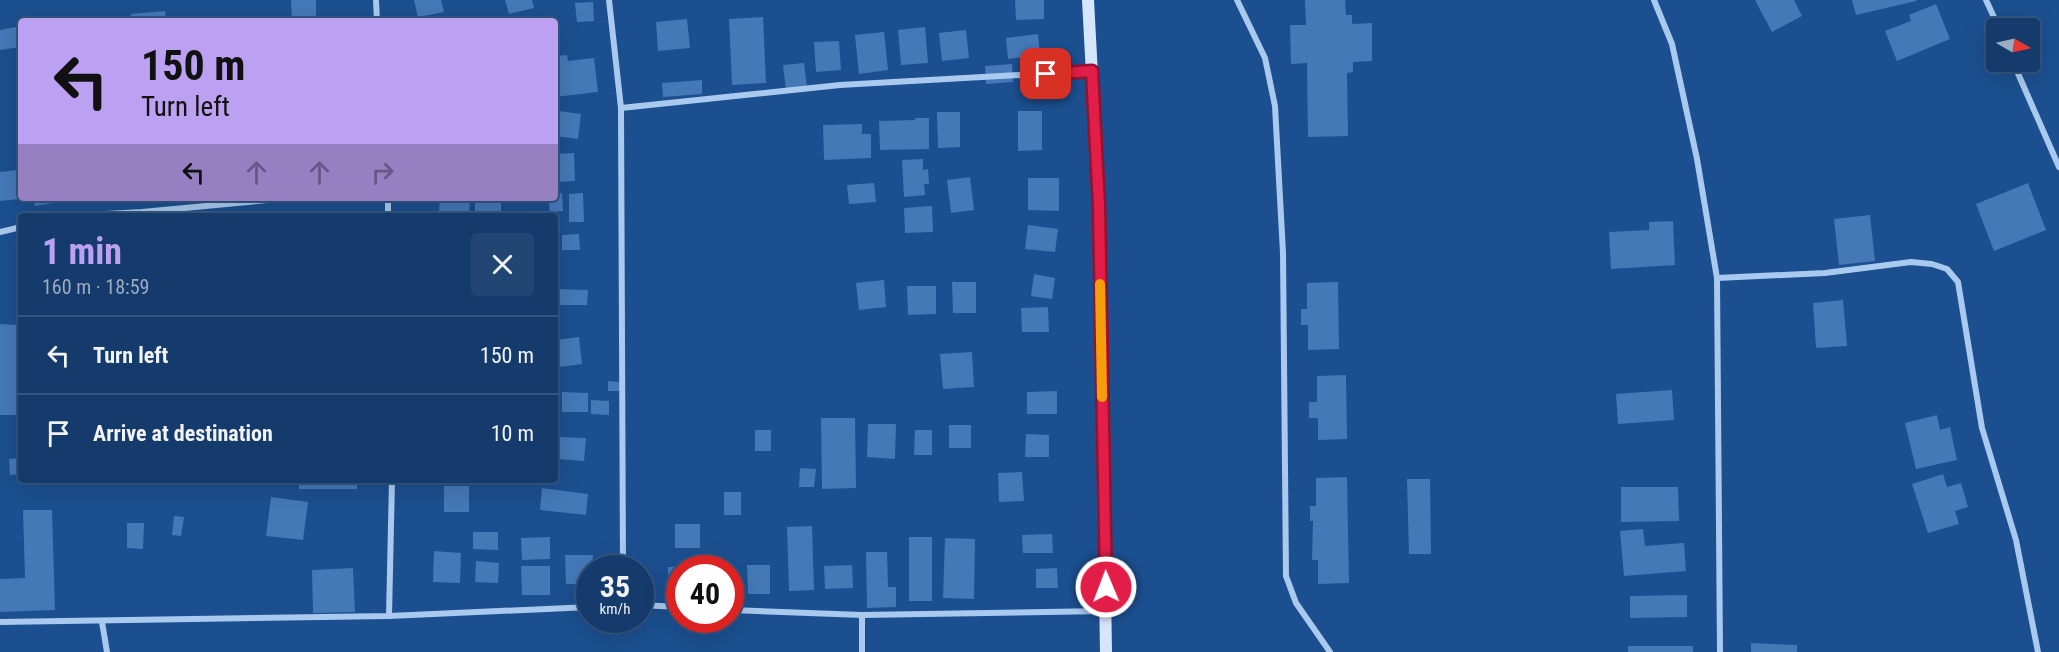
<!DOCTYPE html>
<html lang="en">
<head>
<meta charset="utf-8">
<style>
  :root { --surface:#143b6b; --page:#214673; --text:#f1f3f6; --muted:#9dadc1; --line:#33557e; --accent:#bca0f2 }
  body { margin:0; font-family:"Roboto Condensed",sans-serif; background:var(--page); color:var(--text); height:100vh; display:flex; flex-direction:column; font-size:22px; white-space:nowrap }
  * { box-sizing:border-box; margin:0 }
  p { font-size:20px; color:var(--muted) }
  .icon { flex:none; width:33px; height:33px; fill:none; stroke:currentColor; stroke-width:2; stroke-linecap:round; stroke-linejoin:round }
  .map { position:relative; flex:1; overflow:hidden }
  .sheet { position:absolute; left:18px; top:213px; width:540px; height:270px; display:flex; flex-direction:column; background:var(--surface); border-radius:6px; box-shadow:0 6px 24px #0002,0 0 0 2px var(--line) }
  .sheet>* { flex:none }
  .top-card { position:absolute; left:18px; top:18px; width:540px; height:183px; border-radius:6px; box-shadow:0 6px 24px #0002,0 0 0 2px var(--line); background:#bca0f2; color:#111; overflow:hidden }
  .needle { width:39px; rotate:99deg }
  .buttons { position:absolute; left:1986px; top:18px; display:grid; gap:12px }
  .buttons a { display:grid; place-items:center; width:54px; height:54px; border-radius:6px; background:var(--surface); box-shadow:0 6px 24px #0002,0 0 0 2px var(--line); font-size:30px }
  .speed { position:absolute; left:576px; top:555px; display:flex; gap:12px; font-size:30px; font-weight:700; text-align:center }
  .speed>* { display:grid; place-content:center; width:78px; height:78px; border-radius:50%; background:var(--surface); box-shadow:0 6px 24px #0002,0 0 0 2px var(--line); line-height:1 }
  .speed small { font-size:15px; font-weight:400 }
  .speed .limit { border:9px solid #d22; background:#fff; color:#111 }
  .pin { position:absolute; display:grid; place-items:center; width:51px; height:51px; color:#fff; margin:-26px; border-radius:12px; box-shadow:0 3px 9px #0006 }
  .me { position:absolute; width:66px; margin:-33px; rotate:359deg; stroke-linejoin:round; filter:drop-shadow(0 0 4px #0008) }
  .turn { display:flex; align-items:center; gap:21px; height:126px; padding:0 24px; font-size:27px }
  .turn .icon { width:78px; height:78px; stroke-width:2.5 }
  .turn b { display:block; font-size:42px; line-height:51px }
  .lanes { display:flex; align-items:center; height:57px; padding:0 24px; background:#0003; justify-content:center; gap:30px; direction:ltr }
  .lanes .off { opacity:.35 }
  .round { display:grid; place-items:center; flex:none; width:63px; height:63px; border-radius:6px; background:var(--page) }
  .summary { display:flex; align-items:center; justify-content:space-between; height:102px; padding:0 24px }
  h1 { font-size:36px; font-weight:700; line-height:45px; color:var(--accent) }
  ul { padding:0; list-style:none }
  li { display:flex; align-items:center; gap:18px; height:78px; padding:0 24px; border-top:2px solid var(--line) }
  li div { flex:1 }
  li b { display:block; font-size:22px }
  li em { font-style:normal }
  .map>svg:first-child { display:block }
</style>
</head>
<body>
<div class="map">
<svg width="2059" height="652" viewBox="0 0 2059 652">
  <rect width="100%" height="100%" fill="#1b4f8f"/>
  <g fill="#4478b7">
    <polygon points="291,0 316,0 316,21 292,21"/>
    <polygon points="414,0 441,0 444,12 418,17"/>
    <polygon points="505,0 532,0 534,8 509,14"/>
    <polygon points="1015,0 1044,0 1044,19 1016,20"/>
    <polygon points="1305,0 1345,0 1346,15 1352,15 1352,24 1372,23 1372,61 1353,62 1353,72 1347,73 1348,136 1308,137 1307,63 1291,64 1290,25 1306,25"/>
    <polygon points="1755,0 1794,0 1802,16 1772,32"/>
    <polygon points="1852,0 1916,0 1916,1 1856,15"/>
    <polygon points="593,2 594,21 577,22 575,3"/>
    <polygon points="1936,4 1950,39 1897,61 1885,31 1911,21 1909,15"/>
    <polygon points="165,11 166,21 131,21 131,14"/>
    <polygon points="763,17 766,83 732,85 729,19"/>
    <polygon points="687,19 690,48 658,51 656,22"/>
    <polygon points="21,26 21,47 0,50 0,30"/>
    <polygon points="925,27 928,63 901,65 898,30"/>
    <polygon points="966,30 969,58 942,61 939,33"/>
    <polygon points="884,32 888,70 859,74 855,35"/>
    <polygon points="1038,34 1040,55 1008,59 1006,38"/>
    <polygon points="839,41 841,70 816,72 814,42"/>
    <polygon points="567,55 568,61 594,58 598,92 555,97 555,56"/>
    <polygon points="804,63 807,88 786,90 783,65"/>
    <polygon points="1012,64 1013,82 986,84 985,66"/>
    <polygon points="702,80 702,94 663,97 662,83"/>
    <polygon points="559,111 581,114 578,139 555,136"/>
    <polygon points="1018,111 1042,111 1042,150 1018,151"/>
    <polygon points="937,112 960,112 960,147 938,148"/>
    <polygon points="915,118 929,118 929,149 880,150 879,121 915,120"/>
    <polygon points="862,124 862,134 871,134 871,158 824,160 823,125"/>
    <polygon points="574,153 575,181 555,182 555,154"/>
    <polygon points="923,159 923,170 928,169 929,184 924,184 925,195 904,197 902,160"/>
    <polygon points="17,170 19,199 0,201 0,172"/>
    <polygon points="970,177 974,210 951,213 947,180"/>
    <polygon points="1028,178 1059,178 1059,211 1028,210"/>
    <polygon points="874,183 876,202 849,204 847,185"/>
    <polygon points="2028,183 2046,230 1994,251 1976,204"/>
    <polygon points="562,193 563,211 550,212 548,198 555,198 555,194"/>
    <polygon points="583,193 584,222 569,222 569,194"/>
    <polygon points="34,198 59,198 60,202 35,206"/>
    <polygon points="440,198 470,198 469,214 439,213"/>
    <rect x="475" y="198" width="26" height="18"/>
    <polygon points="932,206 933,232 905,233 904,208"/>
    <polygon points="1870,215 1875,261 1839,265 1834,219"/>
    <polygon points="1673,221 1675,265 1611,269 1609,232 1649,230 1649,222"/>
    <polygon points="1028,225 1058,229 1055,252 1025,249"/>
    <polygon points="579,234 580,250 562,250 562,235"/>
    <polygon points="1034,274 1055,278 1052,299 1031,296"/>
    <polygon points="884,280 886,307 859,310 856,283"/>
    <polygon points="952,282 976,282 976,313 953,313"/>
    <polygon points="1338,282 1339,349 1308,350 1308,325 1301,325 1301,309 1307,309 1307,283"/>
    <polygon points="907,286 936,286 936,314 908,315"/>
    <polygon points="555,289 588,290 587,305 555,305"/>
    <polygon points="1843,300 1847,346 1816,348 1813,303"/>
    <polygon points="1048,307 1049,332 1022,332 1021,308"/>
    <polygon points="0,324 19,325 16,415 0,415"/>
    <polygon points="579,337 582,364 559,367 556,340"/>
    <polygon points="972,352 974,387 943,389 940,354"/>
    <polygon points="1346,375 1347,439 1318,440 1318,418 1309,418 1309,402 1317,402 1317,376"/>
    <polygon points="608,381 620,382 620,391 608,391"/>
    <polygon points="1672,390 1674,420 1618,424 1616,394"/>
    <polygon points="1057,391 1057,414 1027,414 1027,392"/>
    <polygon points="562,392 588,393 588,412 562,412"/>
    <polygon points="591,400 609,401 609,415 591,414"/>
    <polygon points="1937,415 1940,430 1950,427 1957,460 1916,469 1905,423"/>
    <polygon points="821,418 855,418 856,488 822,489"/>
    <polygon points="868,424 896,424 895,459 867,457"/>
    <rect x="949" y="425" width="22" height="23"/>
    <rect x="755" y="430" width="16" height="21"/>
    <polygon points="915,430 932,430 932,455 914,455"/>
    <polygon points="1026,434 1049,435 1049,457 1025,457"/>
    <polygon points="559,437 586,438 584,461 558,459"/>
    <polygon points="21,458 21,474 10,475 9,459"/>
    <polygon points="800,468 816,469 814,487 799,487"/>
    <polygon points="1022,472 1024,501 999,502 998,473"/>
    <polygon points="1943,474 1947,487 1961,483 1968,507 1955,511 1959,524 1928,533 1912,484"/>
    <polygon points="1347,477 1349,583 1318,584 1318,560 1312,560 1313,521 1310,521 1310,506 1316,506 1316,478"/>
    <polygon points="1407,479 1430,479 1431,554 1409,554"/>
    <rect x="299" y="480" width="58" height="9"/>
    <rect x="444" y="486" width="25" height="26"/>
    <polygon points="1621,487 1678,487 1679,521 1621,522"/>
    <polygon points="542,488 588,494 586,515 540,510"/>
    <rect x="724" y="492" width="17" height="23"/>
    <polygon points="271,497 308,502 303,540 266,536"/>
    <polygon points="23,510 52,510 55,610 0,612 0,579 25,578"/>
    <polygon points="174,516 184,517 181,536 172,535"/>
    <polygon points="127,523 144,523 143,549 127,548"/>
    <rect x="675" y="524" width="25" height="24"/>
    <polygon points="812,526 814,590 789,591 787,527"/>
    <polygon points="1643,529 1645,546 1684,543 1686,571 1624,576 1620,531"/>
    <polygon points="473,532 498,532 498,550 473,549"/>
    <polygon points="1052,534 1053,553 1023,553 1022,535"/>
    <polygon points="550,537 550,559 522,560 521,538"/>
    <rect x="909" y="537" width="23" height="64"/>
    <polygon points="945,538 975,539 974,599 943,598"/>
    <polygon points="434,551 461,553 460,583 433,582"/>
    <polygon points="866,552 887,552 888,587 896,587 896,607 867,608"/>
    <polygon points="565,555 593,555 590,584 566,584"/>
    <polygon points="476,561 499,563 498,583 475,582"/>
    <polygon points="747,565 770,565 770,594 748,594"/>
    <polygon points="852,565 853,588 825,589 824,566"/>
    <polygon points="521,566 550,566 550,595 522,595"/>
    <polygon points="696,566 696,568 680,568 680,591 669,591 668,567"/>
    <polygon points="353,568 355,612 313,613 312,570"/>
    <polygon points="1057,568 1058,588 1036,588 1036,569"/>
    <polygon points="1687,595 1687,617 1630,618 1630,596"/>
    <polygon points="1751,643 1797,645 1797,652 1751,652"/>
    <rect x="1628" y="646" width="65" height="6"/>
  </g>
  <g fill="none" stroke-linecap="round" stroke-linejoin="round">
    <g stroke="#a9c9ee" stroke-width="6">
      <polyline points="376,0 377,21"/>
      <polyline points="609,0 621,108 623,568"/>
      <polyline points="1237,0 1265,58 1275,106 1283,253 1286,576 1296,603 1330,652"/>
      <polyline points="1654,0 1672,44 1697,159 1717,278 1720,652"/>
      <polyline points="1986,0 1999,28"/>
      <polyline points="2013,62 2059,167"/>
      <polyline points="621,108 840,85 1092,71"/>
      <polyline points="388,198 388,216"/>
      <polyline points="69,216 142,212 289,198"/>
      <polyline points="0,232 21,227"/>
      <polyline points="1717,278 1825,273 1911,262 1932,264 1947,269 1958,282 1982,428 2016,540 2038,652"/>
      <polyline points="640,605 680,607"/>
      <polyline points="730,610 862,615 1105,611"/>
      <polyline points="389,616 392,480"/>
      <polyline points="0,622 389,616 590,607"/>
      <polyline points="102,622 107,652"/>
      <polyline points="862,652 862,615"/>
    </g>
    <polyline stroke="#d6e6fa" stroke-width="12" points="1088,0 1099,206 1106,652"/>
  </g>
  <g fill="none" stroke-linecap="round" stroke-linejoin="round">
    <defs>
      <polyline id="route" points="1046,74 1092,71 1099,206 1106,587"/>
    </defs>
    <use href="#route" stroke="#92132f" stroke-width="15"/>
    <use href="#route" stroke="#e11d48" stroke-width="10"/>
    <polyline stroke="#f59e0b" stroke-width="10" points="1100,284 1102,397"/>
  </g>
</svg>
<div class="buttons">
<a><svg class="needle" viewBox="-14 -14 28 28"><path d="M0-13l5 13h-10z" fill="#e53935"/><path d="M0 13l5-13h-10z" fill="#9dadc1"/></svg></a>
</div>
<div class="speed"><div>35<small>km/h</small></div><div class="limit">40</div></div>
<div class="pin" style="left:1046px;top:74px;background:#d93025"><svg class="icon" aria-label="arrive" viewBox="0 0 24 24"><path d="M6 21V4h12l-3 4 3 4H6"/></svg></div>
<svg class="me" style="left:1106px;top:587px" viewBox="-20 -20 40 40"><circle r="17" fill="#e11d48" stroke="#fff" stroke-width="3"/><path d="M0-11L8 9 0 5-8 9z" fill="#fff"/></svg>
<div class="top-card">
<div class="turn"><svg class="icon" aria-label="left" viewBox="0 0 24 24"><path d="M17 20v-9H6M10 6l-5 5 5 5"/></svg><div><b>150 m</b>Turn left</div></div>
<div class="lanes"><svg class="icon" aria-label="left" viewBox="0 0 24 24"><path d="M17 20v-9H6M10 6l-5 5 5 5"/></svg><svg class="icon off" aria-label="ahead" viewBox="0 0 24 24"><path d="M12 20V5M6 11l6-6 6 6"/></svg><svg class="icon off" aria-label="ahead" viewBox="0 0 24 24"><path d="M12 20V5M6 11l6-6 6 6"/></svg><svg class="icon off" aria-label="right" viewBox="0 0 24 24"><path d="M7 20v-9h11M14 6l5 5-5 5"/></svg></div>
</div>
<section class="sheet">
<div class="summary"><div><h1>1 min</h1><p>160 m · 18:59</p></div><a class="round"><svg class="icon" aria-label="close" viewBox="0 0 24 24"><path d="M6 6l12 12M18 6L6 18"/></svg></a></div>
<ul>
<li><svg class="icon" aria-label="left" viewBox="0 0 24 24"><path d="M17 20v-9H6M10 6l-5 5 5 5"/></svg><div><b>Turn left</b></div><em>150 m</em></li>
<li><svg class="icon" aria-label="arrive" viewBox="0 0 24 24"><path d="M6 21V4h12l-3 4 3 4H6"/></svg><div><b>Arrive at destination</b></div><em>10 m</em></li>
</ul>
</section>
</div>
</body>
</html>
